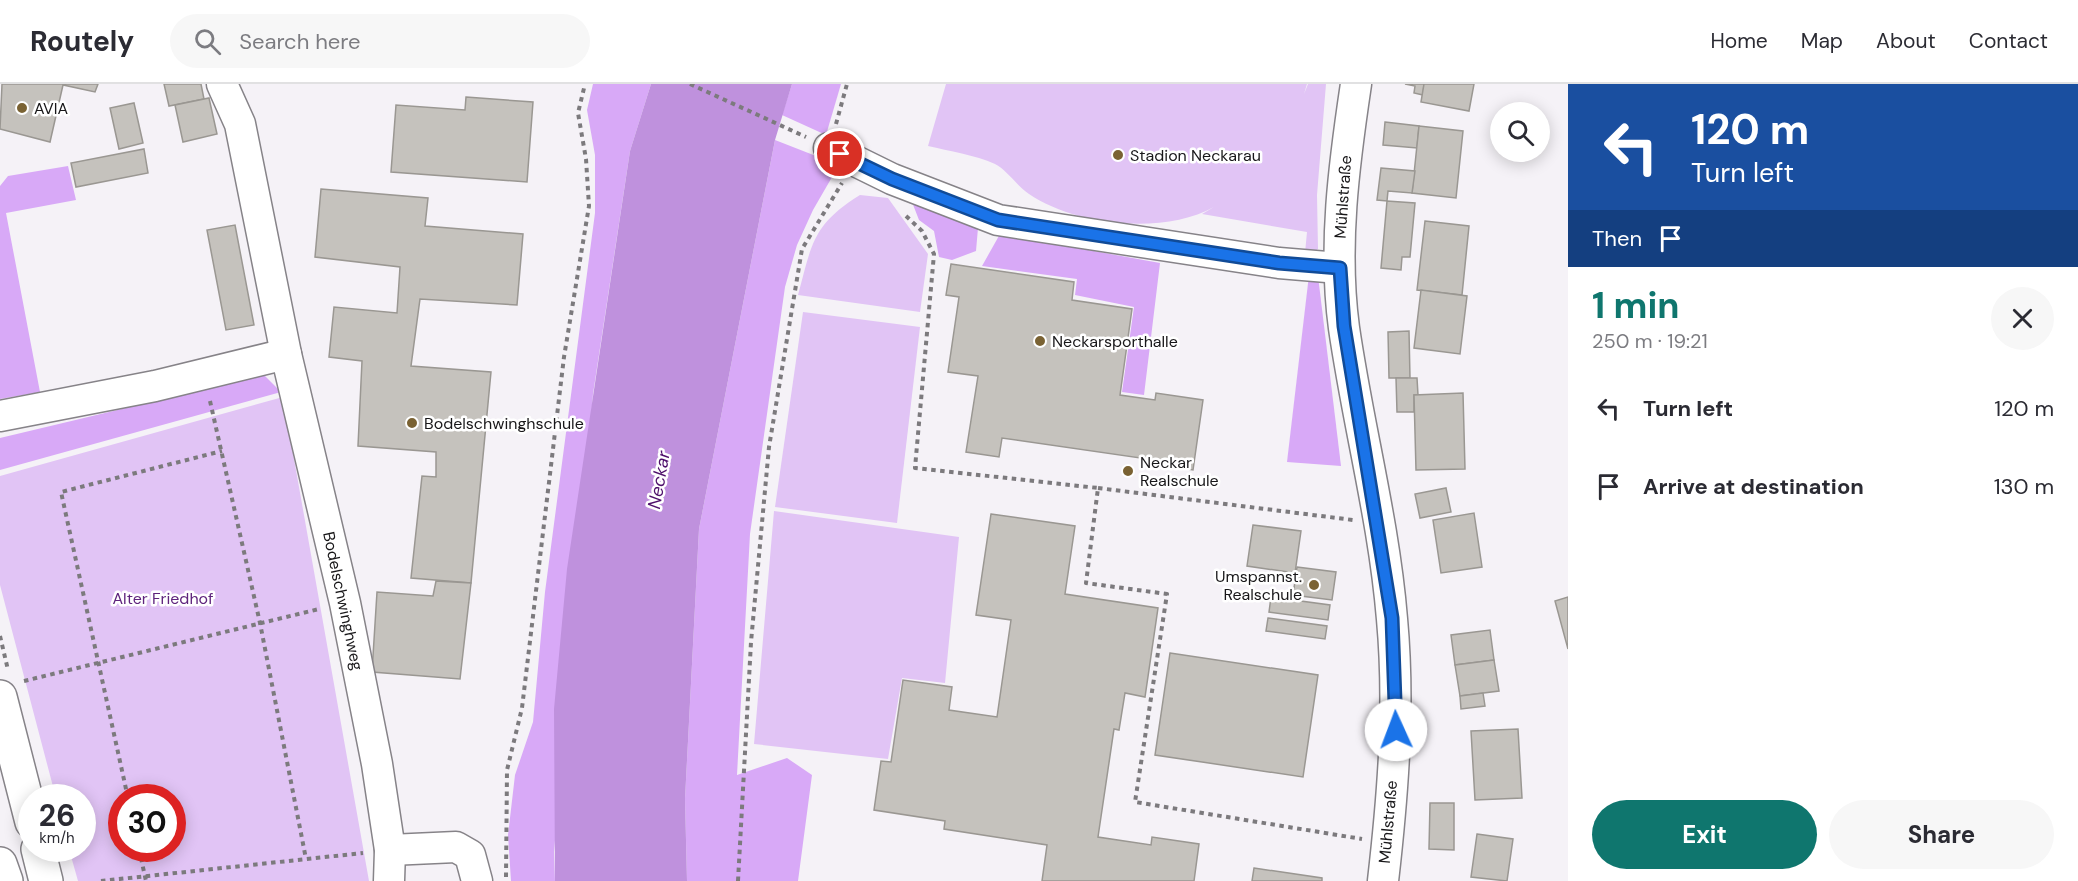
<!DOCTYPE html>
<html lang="en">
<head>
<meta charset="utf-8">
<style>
  :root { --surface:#fff; --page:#f7f7f7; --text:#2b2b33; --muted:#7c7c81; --line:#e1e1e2; --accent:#0f766e }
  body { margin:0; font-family:"DM Sans",sans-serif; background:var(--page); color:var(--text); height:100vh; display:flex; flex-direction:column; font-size:22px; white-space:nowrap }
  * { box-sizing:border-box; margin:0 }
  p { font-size:20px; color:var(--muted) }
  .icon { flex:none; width:33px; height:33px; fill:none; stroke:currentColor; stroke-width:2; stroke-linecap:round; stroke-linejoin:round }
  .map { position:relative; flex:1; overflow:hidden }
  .side { display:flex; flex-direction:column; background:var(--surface); width:510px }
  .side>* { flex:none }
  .banner { background:#1a4fa0; color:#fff; overflow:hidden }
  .buttons { position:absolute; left:1490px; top:18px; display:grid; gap:12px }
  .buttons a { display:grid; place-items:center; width:60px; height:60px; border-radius:50%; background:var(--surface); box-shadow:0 3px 15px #0003; font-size:30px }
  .speed { position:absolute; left:18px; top:700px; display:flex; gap:12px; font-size:30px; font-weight:700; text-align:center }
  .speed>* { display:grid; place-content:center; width:78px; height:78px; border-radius:50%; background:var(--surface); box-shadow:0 3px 15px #0003; line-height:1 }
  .speed small { font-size:15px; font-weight:400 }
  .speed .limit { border:9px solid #d22; background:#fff; color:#111 }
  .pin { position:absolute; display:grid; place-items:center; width:51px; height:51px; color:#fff; margin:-26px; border:3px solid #fff; border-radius:50%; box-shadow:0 2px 6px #0007 }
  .me { position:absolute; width:66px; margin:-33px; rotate:358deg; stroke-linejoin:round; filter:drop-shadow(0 0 4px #0008) }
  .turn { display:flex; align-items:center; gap:21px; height:126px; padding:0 24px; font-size:27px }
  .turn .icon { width:78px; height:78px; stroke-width:2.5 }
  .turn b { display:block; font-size:42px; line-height:51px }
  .then { display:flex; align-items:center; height:57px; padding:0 24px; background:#0003; gap:12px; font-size:22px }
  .round { display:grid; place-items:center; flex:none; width:63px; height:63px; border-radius:32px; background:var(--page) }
  .head { display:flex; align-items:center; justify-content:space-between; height:102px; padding:0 24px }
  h1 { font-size:36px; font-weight:700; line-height:45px; color:var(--accent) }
  .button { display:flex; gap:12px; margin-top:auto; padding:12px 24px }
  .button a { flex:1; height:69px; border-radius:36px; background:var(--accent); color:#fff; font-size:24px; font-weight:700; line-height:69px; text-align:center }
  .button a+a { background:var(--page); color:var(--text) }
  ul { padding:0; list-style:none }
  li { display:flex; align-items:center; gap:18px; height:78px; padding:0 24px }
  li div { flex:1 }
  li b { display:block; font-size:22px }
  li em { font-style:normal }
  header { display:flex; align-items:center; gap:36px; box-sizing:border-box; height:84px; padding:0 30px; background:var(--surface); border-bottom:2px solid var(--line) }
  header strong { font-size:28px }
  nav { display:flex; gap:33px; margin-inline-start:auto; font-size:21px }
  .search { width:420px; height:54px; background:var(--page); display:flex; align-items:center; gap:15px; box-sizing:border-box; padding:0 21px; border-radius:33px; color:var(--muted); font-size:22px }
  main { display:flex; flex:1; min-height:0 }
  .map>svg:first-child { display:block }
</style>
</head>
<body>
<header>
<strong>Routely</strong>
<div class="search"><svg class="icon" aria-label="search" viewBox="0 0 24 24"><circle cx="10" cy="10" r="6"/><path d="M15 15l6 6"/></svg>Search here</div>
<nav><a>Home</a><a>Map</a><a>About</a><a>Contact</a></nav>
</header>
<main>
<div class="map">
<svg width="1568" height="797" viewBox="0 0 1568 797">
  <rect width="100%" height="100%" fill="#f5f2f7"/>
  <g fill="#e1c4f5" fill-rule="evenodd">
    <path d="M946,0H1307L1304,10L1308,0H1326L1317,111L1318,165L1313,169H1305L1307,148L1202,130L1214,123C1164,151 1076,142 1029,110C1017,102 1007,86 995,80C975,71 949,67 928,62Z"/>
    <path d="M860,111L888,114L928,170L920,228L798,211C812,160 812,141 860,111Z"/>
    <polygon points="803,228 920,243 897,439 775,423"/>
    <path d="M283,313L369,797H78L69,765H82V714H56L0,501V392ZM122,714H172V765H122Z"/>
    <polygon points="774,427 959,453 945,599 902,594 888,675 754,660"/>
  </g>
  <g fill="#d8a9f7">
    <polygon points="593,0 651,0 630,67 593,310 554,768 555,797 511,797 508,751 515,691 533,638 545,508 595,129 595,71 587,26"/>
    <polygon points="792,0 841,0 826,51 782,31"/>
    <polygon points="775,56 839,81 813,126 797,161 785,203 750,450 737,691 787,674 812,691 798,797 687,797 685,715 699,445"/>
    <polygon points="68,82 76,116 6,129 40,308 0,315 0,102 8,92"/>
    <polygon points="912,118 978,144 976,167 952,176 939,173 934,147 919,136"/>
    <polygon points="1000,150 1160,179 1144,311 1122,308 1134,223 1075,211 1077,195 982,182"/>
    <polygon points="1309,191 1318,192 1341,382 1287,378"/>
    <polygon points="264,291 281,308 0,386 0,354"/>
  </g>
  <polygon fill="#bf91dd" points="651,0 792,0 775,56 699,445 685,715 687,797 555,797 554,625 567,485 630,67"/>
  <g fill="#c5c2bd" stroke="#9a9792" stroke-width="1.5">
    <polygon points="2,0 98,0 95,8 63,1 50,58 0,45"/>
    <polygon points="164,0 201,0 204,15 169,22"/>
    <polygon points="1405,0 1424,0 1423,11 1414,9 1415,2"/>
    <polygon points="1424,0 1474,0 1469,27 1421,18"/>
    <polygon points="466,13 533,18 527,98 391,88 396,21 465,26"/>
    <polygon points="209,14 217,50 183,58 175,21"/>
    <polygon points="134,19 143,59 119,65 110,24"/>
    <polygon points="1385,38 1419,42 1417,64 1383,61"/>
    <polygon points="1419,42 1463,47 1456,114 1412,109"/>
    <polygon points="144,65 148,89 76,103 71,79"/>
    <polygon points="1381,84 1415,87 1412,109 1388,107 1387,117 1377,116"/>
    <polygon points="321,105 428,114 425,142 523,150 517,221 420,215 411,282 491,288 471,499 411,494 422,392 436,393 436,368 358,362 362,277 329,273 334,223 397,229 400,183 315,173"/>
    <polygon points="1387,117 1415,119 1410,173 1402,173 1401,186 1381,184"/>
    <polygon points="1425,137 1469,142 1462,211 1417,206"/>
    <polygon points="235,141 254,241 226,246 207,146"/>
    <polygon points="951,180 1074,198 1072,216 1132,225 1120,311 1155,316 1156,309 1203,316 1193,386 1147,379 1148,375 1002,354 999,373 966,368 978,292 948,288 959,213 946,211"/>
    <polygon points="1421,206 1467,212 1460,270 1414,264"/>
    <polygon points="1409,247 1410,294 1389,294 1388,248"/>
    <polygon points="1396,294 1417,294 1418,311 1414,311 1414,328 1397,328"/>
    <polygon points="1463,309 1465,385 1416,386 1414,311"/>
    <polygon points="1446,404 1451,428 1420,434 1415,410"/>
    <polygon points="1474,429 1482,483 1441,489 1433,436"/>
    <polygon points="991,430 1075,442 1065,510 1158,524 1145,613 1125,609 1119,646 1114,645 1098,753 1151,761 1152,753 1199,760 1194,797 1042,797 1047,761 944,745 945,737 874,726 881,677 891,678 903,596 952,603 949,626 997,633 1011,536 976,531"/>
    <polygon points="1253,441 1301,447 1295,489 1247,482"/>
    <polygon points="1297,483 1336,488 1332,516 1293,511"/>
    <polygon points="436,497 471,499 460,595 372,588 377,508 433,512"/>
    <polygon points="1271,513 1330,521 1328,536 1269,528"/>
    <polygon points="1568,513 1568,565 1555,517"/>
    <polygon points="1268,534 1327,542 1325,555 1266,547"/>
    <polygon points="1490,546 1494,576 1455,581 1451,551"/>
    <polygon points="1170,569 1318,591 1303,693 1155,671"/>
    <polygon points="1494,576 1499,607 1460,612 1455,581"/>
    <polygon points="1483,609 1485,622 1461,625 1460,612"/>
    <polygon points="1518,645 1522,714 1475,716 1471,647"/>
    <polygon points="1430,719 1454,719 1454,766 1429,765"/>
    <polygon points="1477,750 1513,755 1507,797 1471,793"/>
    <polygon points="1254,784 1322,794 1322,797 1252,797"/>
  </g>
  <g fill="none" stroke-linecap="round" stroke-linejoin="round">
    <defs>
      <g id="minor">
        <polyline points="222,0 240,40 286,270 345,519 377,680 390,766 389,797"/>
        <path d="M1356,0C1344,80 1333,163 1344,244C1358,341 1384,437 1392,535C1400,622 1393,710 1383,797"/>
        <polyline points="829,64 892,95 998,136 1279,179 1339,184"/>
        <polyline points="0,332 155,302 286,270"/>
        <polyline points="390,766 456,763 470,771 477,797"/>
      </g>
      <g id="major">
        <polyline points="0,613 32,738"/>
        <polyline points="38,765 46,797"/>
        <polyline points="0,780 6,797"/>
      </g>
    </defs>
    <use href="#minor" stroke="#868388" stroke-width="33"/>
    <use href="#major" stroke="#868388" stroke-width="36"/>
    <g stroke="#7c7a7d" stroke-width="4" stroke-dasharray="4.5 4.5" stroke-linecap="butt">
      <polyline points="690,0 806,53"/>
      <polyline points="836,40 847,0"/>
      <polyline points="906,132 922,147 934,170 915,384 1098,404 1086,499 1167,510 1135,718 1362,755"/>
      <polyline points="210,317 260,539 306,775"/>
      <polyline points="1098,404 1353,436"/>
      <polyline points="0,552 8,586"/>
      <polyline points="24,597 319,525"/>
      <polyline points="128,714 61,408 222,367"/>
      <polyline points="139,765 146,797"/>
      <polyline points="506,793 507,686 522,624 564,273 589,122 586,75 578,29 585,0"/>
      <polyline points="101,797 363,769"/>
      <polyline points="738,797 751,558 769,363 802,165 842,99"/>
    </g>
    <use href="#minor" stroke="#fff" stroke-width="30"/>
    <use href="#major" stroke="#fff" stroke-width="33"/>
  </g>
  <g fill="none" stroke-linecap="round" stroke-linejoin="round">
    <defs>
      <polyline id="route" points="840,70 892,95 998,136 1279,179 1340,184 1344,242 1392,534 1396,646"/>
    </defs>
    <use href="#route" stroke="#114b97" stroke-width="15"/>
    <use href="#route" stroke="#1a73e8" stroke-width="10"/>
  </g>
  <g fill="#7a6233" stroke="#fff" stroke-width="2">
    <circle cx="22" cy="24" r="6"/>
    <circle cx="1118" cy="71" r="6"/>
    <circle cx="1040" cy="257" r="6"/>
    <circle cx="412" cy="339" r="6"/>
    <circle cx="1128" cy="387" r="6"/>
    <circle cx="1314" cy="501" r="6"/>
  </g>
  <g text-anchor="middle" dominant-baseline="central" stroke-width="5" stroke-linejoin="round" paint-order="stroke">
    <g font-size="16" fill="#181719" stroke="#fff" text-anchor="start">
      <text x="34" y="24">AVIA</text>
      <text x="1130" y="71">Stadion Neckarau</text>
      <text x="1052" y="257">Neckarsporthalle</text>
      <text x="424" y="339">Bodelschwinghschule</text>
      <text x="1140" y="378">Neckar<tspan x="1140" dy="18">Realschule</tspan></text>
      <text x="1302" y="492" text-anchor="end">Umspannst.<tspan x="1302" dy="18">Realschule</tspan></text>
    </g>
    <g font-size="16" fill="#181719" stroke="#fff">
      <text transform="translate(1343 113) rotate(-86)">Mühlstraße</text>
      <text transform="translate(343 517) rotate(78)">Bodelschwinghweg</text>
      <text transform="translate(1388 738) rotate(-85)">Mühlstraße</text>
    </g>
    <g font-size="16" fill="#5e237c" stroke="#fff">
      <text x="163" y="514">Alter Friedhof</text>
    </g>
    <g font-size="18" font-style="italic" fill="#4e106b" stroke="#fff">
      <text transform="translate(659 396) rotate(-80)">Neckar</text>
    </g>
  </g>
</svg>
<div class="buttons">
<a><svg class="icon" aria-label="search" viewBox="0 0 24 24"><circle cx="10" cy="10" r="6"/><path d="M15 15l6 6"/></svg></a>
</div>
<div class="speed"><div>26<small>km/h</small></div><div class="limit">30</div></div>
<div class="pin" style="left:840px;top:70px;background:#d93025"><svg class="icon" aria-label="arrive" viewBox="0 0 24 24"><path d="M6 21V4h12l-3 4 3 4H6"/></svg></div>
<svg class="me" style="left:1396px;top:646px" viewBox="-20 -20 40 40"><circle r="19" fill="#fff"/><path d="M0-13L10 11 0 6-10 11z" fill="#1a73e8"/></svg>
</div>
<section class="side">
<div class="banner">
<div class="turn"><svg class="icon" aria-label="left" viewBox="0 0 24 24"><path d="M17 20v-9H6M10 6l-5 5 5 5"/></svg><div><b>120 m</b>Turn left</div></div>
<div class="then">Then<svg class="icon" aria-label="arrive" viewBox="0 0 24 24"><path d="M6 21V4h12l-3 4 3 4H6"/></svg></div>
</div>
<div class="head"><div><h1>1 min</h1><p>250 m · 19:21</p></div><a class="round"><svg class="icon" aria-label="close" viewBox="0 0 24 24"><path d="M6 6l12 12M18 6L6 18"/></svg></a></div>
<ul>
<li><svg class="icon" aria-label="left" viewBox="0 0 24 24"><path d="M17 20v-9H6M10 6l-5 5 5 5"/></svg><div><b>Turn left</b></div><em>120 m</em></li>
<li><svg class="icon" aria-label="arrive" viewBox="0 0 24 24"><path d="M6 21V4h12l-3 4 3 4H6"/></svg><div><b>Arrive at destination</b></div><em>130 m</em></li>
</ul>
<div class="button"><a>Exit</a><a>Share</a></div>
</section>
</main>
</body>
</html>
